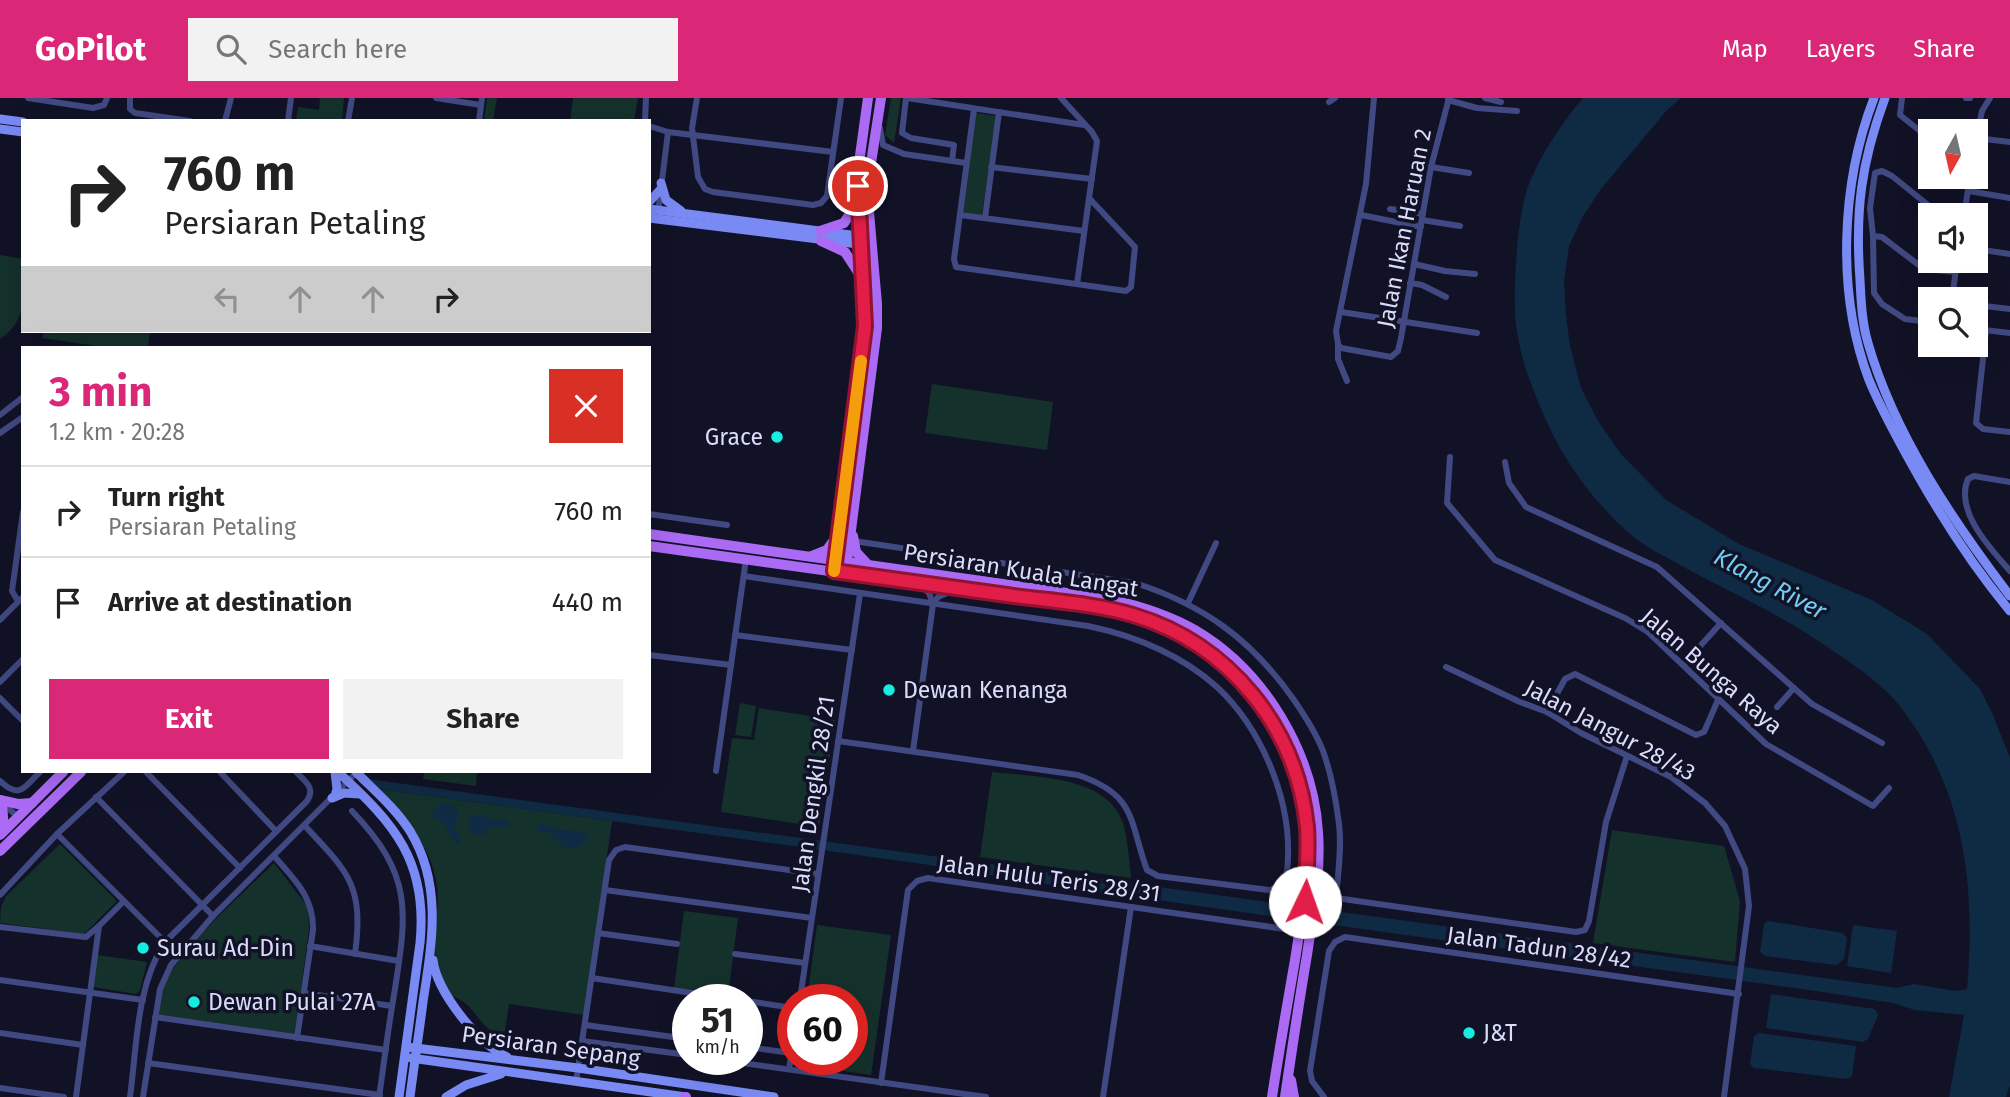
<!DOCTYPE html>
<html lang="en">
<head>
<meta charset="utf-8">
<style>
  :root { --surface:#fff; --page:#f2f2f2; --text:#222; --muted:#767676; --line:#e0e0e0; --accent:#db2777 }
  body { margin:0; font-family:"Fira Sans",sans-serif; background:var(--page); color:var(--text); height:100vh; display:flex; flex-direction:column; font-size:26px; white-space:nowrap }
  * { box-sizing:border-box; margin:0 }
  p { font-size:23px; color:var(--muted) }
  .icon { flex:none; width:38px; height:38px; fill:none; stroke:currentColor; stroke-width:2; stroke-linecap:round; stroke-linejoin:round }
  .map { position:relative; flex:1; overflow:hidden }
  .panel { position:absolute; left:21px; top:248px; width:630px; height:427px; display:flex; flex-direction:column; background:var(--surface); border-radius:0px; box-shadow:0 7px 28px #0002 }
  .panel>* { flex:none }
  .guide { position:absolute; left:21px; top:21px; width:630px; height:214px; border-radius:0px; box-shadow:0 7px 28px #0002; background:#fff; color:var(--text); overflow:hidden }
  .needle { width:46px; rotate:188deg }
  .buttons { position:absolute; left:1918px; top:21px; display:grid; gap:14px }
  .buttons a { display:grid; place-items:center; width:70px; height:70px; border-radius:0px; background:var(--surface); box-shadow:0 7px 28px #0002; font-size:35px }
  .speed { position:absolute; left:672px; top:886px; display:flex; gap:14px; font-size:35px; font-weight:700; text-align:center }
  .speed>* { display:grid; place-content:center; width:91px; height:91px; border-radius:50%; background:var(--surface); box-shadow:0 7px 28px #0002; line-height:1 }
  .speed small { font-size:18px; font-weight:400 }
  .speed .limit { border:10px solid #d22; background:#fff; color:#111 }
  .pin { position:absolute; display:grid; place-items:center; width:60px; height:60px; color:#fff; margin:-30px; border:4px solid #fff; border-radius:50%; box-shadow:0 2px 7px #0007 }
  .me { position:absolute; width:77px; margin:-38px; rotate:3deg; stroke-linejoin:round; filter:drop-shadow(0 0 5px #0008) }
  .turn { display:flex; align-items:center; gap:24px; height:147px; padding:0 28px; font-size:32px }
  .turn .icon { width:91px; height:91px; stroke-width:2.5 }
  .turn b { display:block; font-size:49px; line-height:60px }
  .lanes { display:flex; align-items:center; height:66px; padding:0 28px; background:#0003; justify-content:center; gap:35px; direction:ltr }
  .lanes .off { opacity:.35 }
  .round { display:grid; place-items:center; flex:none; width:74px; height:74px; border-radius:0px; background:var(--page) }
  .overview { display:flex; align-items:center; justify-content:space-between; height:119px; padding:0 28px }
  h1 { font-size:42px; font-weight:700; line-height:52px; color:var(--accent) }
  .action { display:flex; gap:14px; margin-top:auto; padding:14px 28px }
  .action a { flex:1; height:80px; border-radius:0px; background:var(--accent); color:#fff; font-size:28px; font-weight:700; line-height:80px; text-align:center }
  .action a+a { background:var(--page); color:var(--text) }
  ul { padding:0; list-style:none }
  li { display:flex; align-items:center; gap:21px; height:91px; padding:0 28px; border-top:2px solid var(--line) }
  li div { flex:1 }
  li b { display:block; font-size:26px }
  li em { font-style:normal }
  header { display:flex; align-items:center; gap:42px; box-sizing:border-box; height:98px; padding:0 35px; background:var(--accent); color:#fff }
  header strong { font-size:33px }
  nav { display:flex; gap:38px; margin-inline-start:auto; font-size:24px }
  .search { width:490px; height:63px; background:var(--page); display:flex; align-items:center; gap:18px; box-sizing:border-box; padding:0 24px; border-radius:0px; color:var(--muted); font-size:26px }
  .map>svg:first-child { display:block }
</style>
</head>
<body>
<header>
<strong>GoPilot</strong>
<div class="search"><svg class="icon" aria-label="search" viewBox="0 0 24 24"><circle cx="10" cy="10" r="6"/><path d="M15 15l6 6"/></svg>Search here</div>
<nav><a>Map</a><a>Layers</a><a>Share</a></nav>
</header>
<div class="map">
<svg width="2010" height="999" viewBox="0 0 2010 999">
  <rect width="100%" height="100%" fill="#121227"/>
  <g fill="#15312b">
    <polygon points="320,0 344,0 342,23 296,23 298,9 319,12"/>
    <polygon points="487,0 497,0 493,23 484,23"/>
    <polygon points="573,0 638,0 634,23 570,23"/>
    <polygon points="891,0 901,0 894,45 885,37"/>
    <polygon points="976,15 996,18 982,117 962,114"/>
    <path d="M0,157L23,161C23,193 30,221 0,241Z"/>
    <polygon points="44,233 150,233 148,250 111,250 42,240"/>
    <polygon points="932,286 1053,304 1047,352 925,335"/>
    <polygon points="740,605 756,608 751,639 735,637"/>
    <polygon points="759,610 835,622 819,729 721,714 732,640 754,642"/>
    <polygon points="424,674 477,674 476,688 423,681"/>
    <path d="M992,674C1033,679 1107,677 1123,725C1128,742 1129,762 1131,780L980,759Z"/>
    <path d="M379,691L612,723L584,917L509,906L504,939C480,935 474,901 450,898C446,887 438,874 436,863C433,838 440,812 437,787C431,748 405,718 379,691Z"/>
    <polygon points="1612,732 1724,748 1740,803 1735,864 1593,845"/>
    <polygon points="60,746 117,803 84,836 0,825 1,809 6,798"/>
    <path d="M274,765L308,809L309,831L295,936L159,917C160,909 160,899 163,891C176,853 244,795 274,765Z"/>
    <polygon points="684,813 738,820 728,898 674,891"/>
    <polygon points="817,827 891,837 871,977 797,966 798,961 852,961 852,901 807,901"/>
    <polygon points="97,857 147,864 140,892 136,896 93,889"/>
  </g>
  <g fill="#0f2a43">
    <path d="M1583,0H1681L1667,12L1601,91L1583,118L1569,148L1564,184L1566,217L1570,248L1581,290L1598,323L1621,356L1666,402L1739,446L1872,502L1927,536L1980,591L1993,617L2010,660V987L2006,999H1949L1964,917L1915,912L1893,905L1816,893L1362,831L1052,787L923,766L379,691L368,681L1897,890L1914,886L1956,893L1967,891C1976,788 1965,691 1899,607C1882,586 1857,569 1835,554C1789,521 1738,498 1689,472C1669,460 1645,450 1628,434C1591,402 1560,357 1542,313C1523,268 1513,237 1515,189C1516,158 1518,125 1526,95C1535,65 1562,24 1583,0Z"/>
    <polygon points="443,705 454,709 459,715 454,730 460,738 460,746 455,745 443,724 432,719 432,715 439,707"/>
    <polygon points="476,717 492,721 508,721 510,725 507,729 490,729 482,737 476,737 469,729 468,721 471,718"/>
    <polygon points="541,725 557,731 585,735 588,742 577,750 565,750 548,734 538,734 536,731"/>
    <polygon points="1768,823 1843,835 1847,840 1844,861 1837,867 1765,858 1760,854 1764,826"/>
    <polygon points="1853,827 1897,833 1891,875 1847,868"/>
    <polygon points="1771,896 1875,911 1878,917 1868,941 1863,944 1766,930"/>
    <polygon points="1759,935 1856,948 1852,978 1847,981 1754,970 1750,966 1754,938"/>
  </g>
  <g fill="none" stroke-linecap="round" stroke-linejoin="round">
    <g stroke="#414982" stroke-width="6">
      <polyline points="28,0 93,10 104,7 107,0"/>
      <polyline points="130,0 130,11 135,15 190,23"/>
      <polyline points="436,0 481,7"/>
      <polyline points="697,0 692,30 698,79 705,91 713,94 813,107 821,105 827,98 841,0"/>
      <polyline points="906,0 902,35 911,40 954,47 952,63"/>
      <polyline points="907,0 1084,27"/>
      <polyline points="1061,0 1092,34 1097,43 1077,186"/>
      <polyline points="1374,0 1366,86 1336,233 1338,246 1341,250 1391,259 1398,253 1401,240 1431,69 1449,0"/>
      <polyline points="1485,0 1501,4"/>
      <polyline points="1902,0 1900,17 1930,41"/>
      <polyline points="1966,0 1970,0"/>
      <polyline points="1448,2 1477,10 1517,13"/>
      <polyline points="1329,4 1335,0"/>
      <polyline points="974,11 954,161 956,169 1126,193 1131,189 1135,149 1089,100"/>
      <polyline points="225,23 231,0"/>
      <polyline points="288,23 291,0"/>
      <polyline points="348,23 352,0"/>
      <polyline points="479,23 482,0"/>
      <polyline points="645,23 646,0"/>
      <polyline points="649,28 668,34 833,54"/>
      <polyline points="880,30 883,47 904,56 966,65"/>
      <polyline points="1976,40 2010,44"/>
      <polyline points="1976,41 1982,13 1990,0"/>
      <polyline points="991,69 1092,81"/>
      <polyline points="1431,69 1469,75"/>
      <polyline points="1969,93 2010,100"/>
      <polyline points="1390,111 1423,116"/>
      <polyline points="658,115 668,34"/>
      <polyline points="960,117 1084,133"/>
      <polyline points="1361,117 1421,129"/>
      <polyline points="1964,117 1970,79"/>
      <polyline points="985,120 999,14"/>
      <polyline points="1422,122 1460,128"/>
      <polyline points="1873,138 1882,139 1924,171 1955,174"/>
      <polyline points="1976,151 2010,156"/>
      <polyline points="1414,166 1445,173 1475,176"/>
      <polyline points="1410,185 1422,187 1446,199"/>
      <polyline points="1952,201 1957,163"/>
      <polyline points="1976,207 2010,211"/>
      <polyline points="1341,214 1477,235"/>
      <polyline points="1930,224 1905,221 1882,206 1874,195 1873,138 1870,110 1875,75 1882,73 1892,78 1933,111 1964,117"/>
      <polyline points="1976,231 2010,235"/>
      <polyline points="1986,233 1976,325 1983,331 2010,334"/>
      <polyline points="1338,248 1338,261 1347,283"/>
      <polyline points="0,317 23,299"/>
      <polyline points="0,335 23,319"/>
      <polyline points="1450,359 1447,405 1495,462 1625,520 1648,534 1766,646 1873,708 1889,690"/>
      <polyline points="1505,364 1509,385 1526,409 1657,469 1812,606 1882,645"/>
      <path d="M2010,384L1974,378L1968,381C1954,413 1991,451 2010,473"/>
      <polyline points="649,416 727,427"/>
      <path d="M854,443L1135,485C1204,507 1252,542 1294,602C1305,618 1316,635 1323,653C1331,675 1336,702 1339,726C1342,750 1338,775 1336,800"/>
      <path d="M744,478L1088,528C1136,538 1180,556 1217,589C1261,630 1290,699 1288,758C1288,773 1287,789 1269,792L1158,778L1147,772C1129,723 1137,697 1078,677L838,643"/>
      <polyline points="18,503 12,493 23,414"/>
      <polyline points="1188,505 1216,445"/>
      <polyline points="933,506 938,499 954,492"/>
      <polyline points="0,522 23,499"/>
      <polyline points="735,537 852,552"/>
      <polyline points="649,557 731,567"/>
      <polyline points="1683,567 1721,525"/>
      <polyline points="1446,569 1520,604 1547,614 1581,635 1671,679 1705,705 1725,728 1745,771 1749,808 1724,999"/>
      <polyline points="0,584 23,561"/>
      <polyline points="0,600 23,623"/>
      <polyline points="1777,609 1794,590"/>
      <polyline points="1547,614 1565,581 1575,576 1696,637 1704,634 1718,602"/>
      <polyline points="913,653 933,506 929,495 920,487"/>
      <polyline points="716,673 746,461"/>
      <polyline points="146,674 240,770"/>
      <polyline points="220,674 276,733"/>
      <path d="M0,683C20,702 24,689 40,674"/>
      <polyline points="96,699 213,818"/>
      <polyline points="1,704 18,719"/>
      <path d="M352,713C414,778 407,814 394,897C388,931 384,965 379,999"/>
      <path d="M305,728C349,775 364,788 355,856"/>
      <polyline points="57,736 165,844"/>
      <path d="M274,758C294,781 314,799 313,832L297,940"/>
      <polyline points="605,792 812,820"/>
      <polyline points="1316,792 1336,800 1576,834 1585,832 1589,823 1606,724 1627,658"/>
      <polyline points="0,797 57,736 124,674"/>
      <polyline points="0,829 86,839 99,828"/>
      <polyline points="598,835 677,846"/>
      <polyline points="310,848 399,863"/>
      <polyline points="735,856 805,865"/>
      <polyline points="592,880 732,901"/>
      <polyline points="0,882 143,902"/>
      <polyline points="304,895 392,908"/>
      <polyline points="800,901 860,496"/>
      <polyline points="747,903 793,910"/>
      <polyline points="155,919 386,952"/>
      <polyline points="585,927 688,941"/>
      <polyline points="0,935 83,947"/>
      <polyline points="582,943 688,957"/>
      <polyline points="747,949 791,955"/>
      <polyline points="714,961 986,999"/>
      <polyline points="148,965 380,997"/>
      <polyline points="789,971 793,946"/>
      <polyline points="576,984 609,762 616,752 625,749 818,776"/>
      <polyline points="881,985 908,792 917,783 928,780 1299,833"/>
      <polyline points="0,990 64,999"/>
      <polyline points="76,999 99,828 124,803"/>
      <path d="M130,999C137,948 136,888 165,844L307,703C316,690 305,683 296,674"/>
      <polyline points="143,999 160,891 171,867 213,818 357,674"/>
      <polyline points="1103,999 1131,809"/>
      <polyline points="1324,999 1312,983 1310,973 1329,853 1335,844 1345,839 1739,896"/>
    </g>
    <g stroke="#798af5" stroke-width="9">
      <path d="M1874,0C1841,85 1836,195 1869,282C1883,316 1902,349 1920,381C1947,428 1975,471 2010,513"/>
      <path d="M1885,0C1861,65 1855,113 1860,182C1861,203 1862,225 1868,245C1894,336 1953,423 2010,498"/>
      <polyline points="0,21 23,24"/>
      <polyline points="0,31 23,34"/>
      <polyline points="661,85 666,102 681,113"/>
      <polyline points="649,104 660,92"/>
      <polyline points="649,111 866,139"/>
      <polyline points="649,120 866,147"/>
      <path d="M338,674C395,726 428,764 420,845L399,999"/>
      <path d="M356,674C375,693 396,711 410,733C443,787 432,845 423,904C419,936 414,967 410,999"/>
      <polyline points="335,698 337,691 335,674"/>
      <polyline points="332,700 344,695 360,696"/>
      <path d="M433,862C436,893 479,947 507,959"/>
      <polyline points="407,949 578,970 774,999"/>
      <polyline points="411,960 686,999"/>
      <polyline points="446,999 466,987 501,976"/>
    </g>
    <g stroke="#aa6af4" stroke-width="10">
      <polyline points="820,133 844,125 856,106"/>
      <polyline points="821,143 845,154 860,177"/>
      <path d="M649,436L1110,501C1140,508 1169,517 1195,532C1265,573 1313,655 1318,734C1321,775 1313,816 1307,857C1299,904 1292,951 1285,999"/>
      <polyline points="853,438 856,454 868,467"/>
      <path d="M649,448L1110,512C1167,525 1217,551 1254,597C1321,683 1311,762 1295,862C1287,908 1279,953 1272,999"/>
      <polyline points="812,458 827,452 837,438"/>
      <polyline points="835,469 865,228 862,139 857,105 858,72 868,0"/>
      <polyline points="846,471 877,230 877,206 867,91 881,0"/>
      <polyline points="0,702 18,706 32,705"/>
      <polyline points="2,705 4,732"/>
      <polyline points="0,737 63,674"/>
      <polyline points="0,753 81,674"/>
      <polyline points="1291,982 1294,999"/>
      <polyline points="685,999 686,999"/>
    </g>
  </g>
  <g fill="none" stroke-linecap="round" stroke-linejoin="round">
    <defs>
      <path id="route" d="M858,88L865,228L834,473C892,481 950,489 1007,497C1049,503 1093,505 1133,517C1230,546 1297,630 1307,729C1309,754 1306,779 1305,804"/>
    </defs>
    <use href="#route" stroke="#92132f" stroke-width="18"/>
    <use href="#route" stroke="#e11d48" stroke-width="12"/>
    <polyline stroke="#f59e0b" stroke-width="12" points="834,473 861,263"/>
  </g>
  <g fill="#16ede0" stroke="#121227" stroke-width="2.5">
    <circle cx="777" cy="339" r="7"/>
    <circle cx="889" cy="592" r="7"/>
    <circle cx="143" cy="850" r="7"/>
    <circle cx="194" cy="904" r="7"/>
    <circle cx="1469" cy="935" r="7"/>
  </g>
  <g text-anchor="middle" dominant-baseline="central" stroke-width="7" stroke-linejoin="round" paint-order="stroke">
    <g font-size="23" fill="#dbdcfc" stroke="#121227">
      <text transform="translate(1404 130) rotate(-79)">Jalan Ikan Haruan 2</text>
      <text transform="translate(1021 472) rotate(9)">Persiaran Kuala Langat</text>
      <text transform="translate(1712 573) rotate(41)">Jalan Bunga Raya</text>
      <text transform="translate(1610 632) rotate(28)">Jalan Jangur 28/43</text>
      <text transform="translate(813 696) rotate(-82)">Jalan Dengkil 28/21</text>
      <text transform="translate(1049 780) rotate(8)">Jalan Hulu Teris 28/31</text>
      <text transform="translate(1539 849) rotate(8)">Jalan Tadun 28/42</text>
      <text transform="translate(551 948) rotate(8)">Persiaran Sepang</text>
    </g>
    <g font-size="23" fill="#dbdcfc" stroke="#121227" text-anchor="start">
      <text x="763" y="339" text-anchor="end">Grace</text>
      <text x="903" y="592">Dewan Kenanga</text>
      <text x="157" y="850">Surau Ad-Din</text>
      <text x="208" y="904">Dewan Pulai 27A</text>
      <text x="1483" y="935">J&amp;T</text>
    </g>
    <g font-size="24" font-style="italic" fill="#71cdf4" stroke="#121227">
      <text transform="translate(1770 486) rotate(28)">Klang River</text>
    </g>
  </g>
</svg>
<div class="buttons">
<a><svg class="needle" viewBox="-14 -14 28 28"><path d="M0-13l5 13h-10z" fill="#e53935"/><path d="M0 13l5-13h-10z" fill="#767676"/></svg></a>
<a><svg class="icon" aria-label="sound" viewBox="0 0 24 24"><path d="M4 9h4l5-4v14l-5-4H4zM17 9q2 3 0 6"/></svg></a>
<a><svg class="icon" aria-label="search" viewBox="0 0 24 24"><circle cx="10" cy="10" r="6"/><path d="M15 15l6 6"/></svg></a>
</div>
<div class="speed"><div>51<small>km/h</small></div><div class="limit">60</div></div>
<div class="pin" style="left:858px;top:88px;background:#d93025"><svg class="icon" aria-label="arrive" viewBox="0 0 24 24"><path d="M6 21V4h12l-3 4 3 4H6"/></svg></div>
<svg class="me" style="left:1305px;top:804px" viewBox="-20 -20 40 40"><circle r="19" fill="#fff"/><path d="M0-13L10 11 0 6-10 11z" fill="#e11d48"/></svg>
<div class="guide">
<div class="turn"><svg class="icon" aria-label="right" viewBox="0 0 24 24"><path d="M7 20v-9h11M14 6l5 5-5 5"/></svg><div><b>760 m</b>Persiaran Petaling</div></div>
<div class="lanes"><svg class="icon off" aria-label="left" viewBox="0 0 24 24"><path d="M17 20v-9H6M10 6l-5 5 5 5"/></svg><svg class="icon off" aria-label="ahead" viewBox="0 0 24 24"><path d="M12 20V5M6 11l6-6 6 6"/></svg><svg class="icon off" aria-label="ahead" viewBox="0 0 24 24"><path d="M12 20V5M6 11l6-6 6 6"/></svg><svg class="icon" aria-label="right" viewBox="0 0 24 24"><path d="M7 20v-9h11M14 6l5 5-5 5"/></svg></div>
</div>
<section class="panel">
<div class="overview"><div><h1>3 min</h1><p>1.2 km · 20:28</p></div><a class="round" style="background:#d93025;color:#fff"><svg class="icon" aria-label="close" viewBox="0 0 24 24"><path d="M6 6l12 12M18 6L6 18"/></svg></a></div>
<ul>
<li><svg class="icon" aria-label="right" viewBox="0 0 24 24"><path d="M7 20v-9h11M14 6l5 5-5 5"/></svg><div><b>Turn right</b><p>Persiaran Petaling</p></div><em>760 m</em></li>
<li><svg class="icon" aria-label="arrive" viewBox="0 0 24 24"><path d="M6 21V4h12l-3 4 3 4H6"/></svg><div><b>Arrive at destination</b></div><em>440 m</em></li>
</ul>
<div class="action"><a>Exit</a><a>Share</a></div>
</section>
</div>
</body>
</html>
